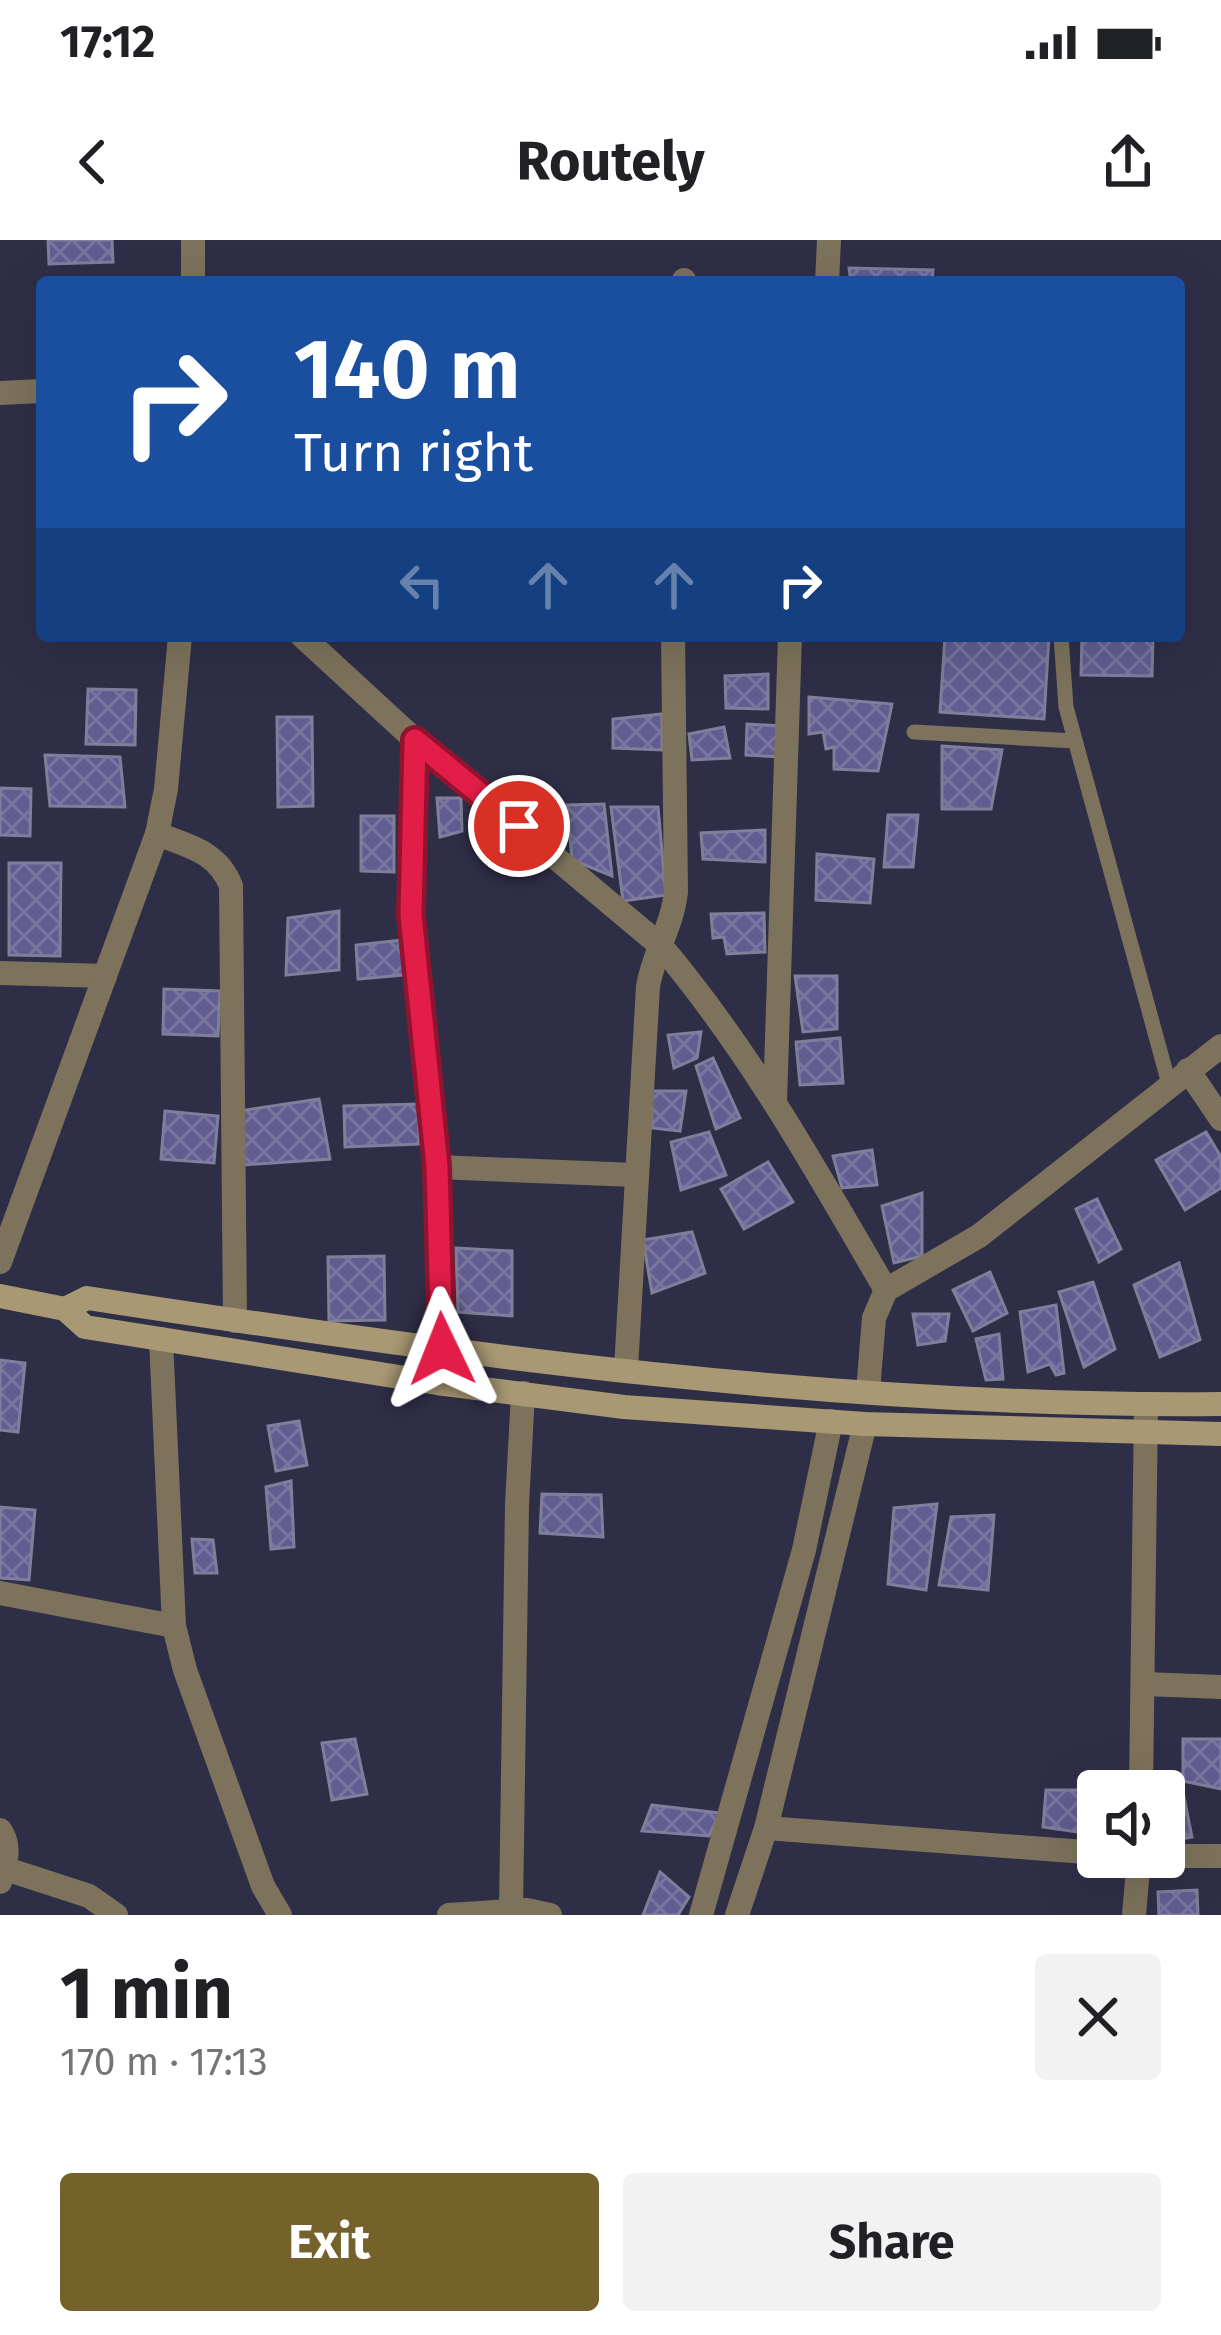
<!DOCTYPE html>
<html lang="en">
<head>
<meta charset="utf-8">
<style>
  :root { --surface:#fff; --page:#f2f2f2; --text:#202124; --muted:#757577; --accent:#75622b }
  body { margin:0; font-family:"Fira Sans",sans-serif; background:var(--page); color:var(--text); height:100vh; display:flex; flex-direction:column; font-size:45px; white-space:nowrap }
  * { box-sizing:border-box; margin:0 }
  p { font-size:39px; color:var(--muted) }
  .icon { flex:none; width:66px; height:66px; fill:none; stroke:currentColor; stroke-width:2; stroke-linecap:round; stroke-linejoin:round }
  .map { position:relative; height:1675px; overflow:hidden }
  .sheet { display:flex; flex-direction:column; background:var(--surface); flex:1 }
  .sheet>* { flex:none }
  .guide { position:absolute; left:36px; top:36px; width:1149px; height:366px; border-radius:12px; box-shadow:0 12px 48px #0002; background:#1a4fa0; color:#fff; overflow:hidden }
  .buttons { position:absolute; left:1077px; top:1530px; display:grid; gap:24px }
  .buttons a { display:grid; place-items:center; width:108px; height:108px; border-radius:12px; background:var(--surface); box-shadow:0 12px 48px #0002; font-size:60px }
  .pin { position:absolute; display:grid; place-items:center; width:102px; height:102px; color:#fff; margin:-51px; border:6px solid #fff; border-radius:50%; box-shadow:0 3px 12px #0007 }
  .me { position:absolute; width:132px; margin:-66px; rotate:358deg; stroke-linejoin:round; filter:drop-shadow(0 0 9px #0008) }
  .turn { display:flex; align-items:center; gap:42px; height:252px; padding:0 60px; font-size:54px }
  .turn .icon { width:156px; height:156px; stroke-width:2.5 }
  .turn b { display:block; font-size:84px; line-height:102px }
  .lanes { display:flex; align-items:center; height:114px; padding:0 60px; background:#0003; justify-content:center; gap:60px; direction:ltr }
  .lanes .off { opacity:.35 }
  .round { display:grid; place-items:center; flex:none; width:126px; height:126px; border-radius:12px; background:var(--page) }
  .headline { display:flex; align-items:center; justify-content:space-between; height:204px; padding:0 60px }
  h1 { font-size:72px; font-weight:700; line-height:90px }
  .button { display:flex; gap:24px; margin-top:auto; padding:24px 60px }
  .button a { flex:1; height:138px; border-radius:12px; background:var(--accent); color:#fff; font-size:48px; font-weight:700; line-height:138px; text-align:center }
  .button a+a { background:var(--page); color:var(--text) }
  .status { display:flex; justify-content:space-between; align-items:center; height:84px; padding:0 60px; background:var(--surface); direction:ltr }
  .status svg { height:33px; fill:currentColor }
  header { display:flex; justify-content:space-between; align-items:center; height:156px; padding:0 60px; background:var(--surface); font-size:54px; font-weight:700 }
  .map>svg:first-child { display:block }
</style>
</head>
<body>
<div class="status"><b>17:12</b><svg viewBox="0 0 49 12"><path d="M0 12V9h3v3zM5 12V6h3v6zM10 12V3h3v9zM15 12V0h3v12zM26 1h20v11H26zM47 4h2v5h-2z"/></svg></div>
<header><svg class="icon" aria-label="back" viewBox="0 0 24 24"><path d="M15 5l-7 7 7 7"/></svg>Routely<svg class="icon" aria-label="share" viewBox="0 0 24 24"><path d="M12 15V3M7 8l5-5 5 5M5 13v7h14v-7"/></svg></header>
<div class="map">
<svg width="1221" height="1675" viewBox="0 0 1221 1675">
  <defs>
    <pattern id="building-cross-hatch" width="8" height="8" patternUnits="userSpaceOnUse" patternTransform="scale(3)"><rect width="8" height="8" fill="#615d90"/><path d="M0 0l8 8M0 8l8-8" fill="none" stroke="#7875a1"/></pattern>
  </defs>
  <rect width="100%" height="100%" fill="#2f2e47"/>
  <g fill="url(#building-cross-hatch)" stroke="#7f7e9b" stroke-width="3">
    <polygon points="48,0 112,0 113,22 49,24"/>
    <polygon points="849,28 933,30 932,42 851,42"/>
    <polygon points="945,396 1049,396 1044,479 940,472"/>
    <polygon points="1082,396 1153,396 1152,436 1081,435"/>
    <polygon points="768,434 768,469 726,468 725,436"/>
    <polygon points="88,449 136,450 135,505 86,504"/>
    <polygon points="809,457 892,464 878,531 834,529 834,507 826,509 823,492 809,494"/>
    <polygon points="662,474 662,510 613,508 613,479"/>
    <polygon points="277,477 312,477 313,566 278,567"/>
    <polygon points="747,484 782,486 780,517 746,515"/>
    <polygon points="724,487 730,518 692,520 689,494"/>
    <polygon points="942,506 1002,510 991,569 942,569"/>
    <polygon points="45,515 120,517 125,567 50,566"/>
    <polygon points="0,548 31,549 30,596 0,595"/>
    <polygon points="437,558 461,558 462,591 440,597"/>
    <polygon points="604,564 612,636 572,620 567,565"/>
    <polygon points="611,567 658,567 666,655 623,661"/>
    <polygon points="888,575 918,575 913,627 884,627"/>
    <polygon points="361,576 394,576 394,632 361,631"/>
    <polygon points="765,590 765,622 703,619 701,593"/>
    <polygon points="817,614 874,619 870,663 816,660"/>
    <polygon points="9,623 61,623 60,716 9,715"/>
    <polygon points="339,671 339,730 286,735 288,678"/>
    <polygon points="764,673 765,712 727,714 724,697 713,698 711,674"/>
    <polygon points="403,700 405,735 358,739 356,705"/>
    <polygon points="795,736 837,736 837,789 803,792"/>
    <polygon points="164,749 220,751 218,796 163,794"/>
    <polygon points="701,792 697,818 674,828 668,795"/>
    <polygon points="840,798 843,843 800,845 796,802"/>
    <polygon points="713,818 740,878 716,889 696,826"/>
    <polygon points="651,851 686,851 680,891 652,888"/>
    <polygon points="319,859 330,919 243,925 239,871"/>
    <polygon points="418,864 419,904 345,907 344,866"/>
    <polygon points="165,871 218,876 214,923 161,919"/>
    <polygon points="709,892 726,935 681,950 671,902"/>
    <polygon points="1206,892 1221,917 1221,948 1185,970 1156,920"/>
    <polygon points="872,910 877,945 842,948 833,916"/>
    <polygon points="768,922 793,962 744,989 721,949"/>
    <polygon points="922,953 922,1016 894,1023 882,966"/>
    <polygon points="1097,959 1121,1009 1099,1022 1076,969"/>
    <polygon points="692,992 705,1033 652,1053 643,1000"/>
    <polygon points="456,1008 512,1011 512,1076 458,1072"/>
    <polygon points="384,1016 385,1080 329,1081 328,1017"/>
    <polygon points="1179,1023 1200,1100 1160,1117 1134,1045"/>
    <polygon points="990,1032 1007,1073 973,1091 953,1050"/>
    <polygon points="1093,1042 1115,1109 1084,1127 1059,1052"/>
    <polygon points="1056,1065 1064,1133 1056,1135 1050,1124 1028,1132 1020,1072"/>
    <polygon points="913,1074 949,1074 945,1101 918,1105"/>
    <polygon points="999,1094 1003,1139 986,1140 976,1099"/>
    <polygon points="0,1120 25,1123 18,1192 0,1190"/>
    <polygon points="299,1181 307,1225 276,1231 268,1186"/>
    <polygon points="291,1241 294,1307 271,1309 266,1247"/>
    <polygon points="542,1254 601,1255 603,1297 540,1293"/>
    <polygon points="937,1264 926,1350 888,1344 894,1268"/>
    <polygon points="0,1267 35,1270 29,1340 0,1338"/>
    <polygon points="994,1275 988,1350 939,1345 951,1277"/>
    <polygon points="192,1299 213,1300 217,1333 195,1333"/>
    <polygon points="355,1499 367,1554 332,1560 322,1503"/>
    <polygon points="1183,1499 1221,1499 1221,1549 1183,1541"/>
    <polygon points="1046,1550 1102,1550 1098,1551 1098,1595 1043,1587"/>
    <polygon points="1183,1552 1192,1597 1164,1602 1164,1555"/>
    <polygon points="652,1565 720,1573 709,1596 642,1591"/>
    <polygon points="660,1632 689,1657 678,1675 643,1675"/>
    <polygon points="1197,1650 1198,1675 1159,1675 1158,1652"/>
  </g>
  <g fill="none" stroke-linecap="round" stroke-linejoin="round">
    <g stroke="#7d735c" stroke-width="15">
      <polyline points="1061,396 1066,467 1169,844"/>
      <polyline points="914,492 1075,501"/>
    </g>
    <g stroke="#7d735c" stroke-width="24">
      <polyline points="193,42 193,0"/>
      <polyline points="684,42 684,40"/>
      <polyline points="827,42 829,0"/>
      <polyline points="0,153 42,151"/>
      <path d="M302,396L415,500L661,706C750,811 817,932 886,1050"/>
      <polyline points="415,500 411,675 437,927 443,1109"/>
      <path d="M157,594C189,606 218,612 231,646L235,1081"/>
      <polyline points="0,733 105,736"/>
      <polyline points="1188,830 1221,879"/>
      <polyline points="775,861 790,396"/>
      <polyline points="437,927 635,935"/>
      <polyline points="0,1022 157,594 166,549 180,396"/>
      <polyline points="161,1099 174,1386 185,1430 263,1646 280,1675"/>
      <path d="M626,1129L648,747C653,714 673,685 676,651L673,396"/>
      <polyline points="868,1151 874,1078 886,1050 979,996 1221,806"/>
      <polyline points="0,1353 174,1386"/>
      <polyline points="1144,1444 1221,1447"/>
      <polyline points="1141,1551 1146,1165"/>
      <polyline points="766,1588 1098,1613"/>
      <path d="M0,1590C12,1607 5,1623 0,1642"/>
      <polyline points="1164,1616 1221,1616"/>
      <polyline points="3,1628 89,1656 116,1675"/>
      <polyline points="511,1670 517,1265 523,1153"/>
      <polyline points="449,1675 527,1670 550,1675"/>
      <polyline points="701,1675 804,1310 831,1181"/>
      <polyline points="737,1675 766,1588 865,1184"/>
      <polyline points="1134,1675 1139,1617"/>
    </g>
    <g stroke="#a89873" stroke-width="24">
      <polyline points="0,1056 65,1069 85,1087 437,1143 624,1167 865,1184 1221,1194"/>
      <path d="M65,1069L87,1058C457,1115 846,1168 1221,1164"/>
    </g>
  </g>
  <g fill="none" stroke-linecap="round" stroke-linejoin="round">
    <defs>
      <polyline id="route" points="442,1109 437,926 411,675 415,500 519,586"/>
    </defs>
    <use href="#route" stroke="#92132f" stroke-width="30"/>
    <use href="#route" stroke="#e11d48" stroke-width="21"/>
  </g>
</svg>
<div class="buttons">
<a><svg class="icon" aria-label="sound" viewBox="0 0 24 24"><path d="M4 9h4l5-4v14l-5-4H4zM17 9q2 3 0 6"/></svg></a>
</div>
<div class="pin" style="left:519px;top:586px;background:#d93025"><svg class="icon" aria-label="arrive" viewBox="0 0 24 24"><path d="M6 21V4h12l-3 4 3 4H6"/></svg></div>
<svg class="me" style="left:442px;top:1109px" viewBox="-20 -20 40 40"><path d="M0-17L14 15 0 8-14 15z" fill="#e11d48" stroke="#fff" stroke-width="4"/></svg>
<div class="guide">
<div class="turn"><svg class="icon" aria-label="right" viewBox="0 0 24 24"><path d="M7 20v-9h11M14 6l5 5-5 5"/></svg><div><b>140 m</b>Turn right</div></div>
<div class="lanes"><svg class="icon off" aria-label="left" viewBox="0 0 24 24"><path d="M17 20v-9H6M10 6l-5 5 5 5"/></svg><svg class="icon off" aria-label="ahead" viewBox="0 0 24 24"><path d="M12 20V5M6 11l6-6 6 6"/></svg><svg class="icon off" aria-label="ahead" viewBox="0 0 24 24"><path d="M12 20V5M6 11l6-6 6 6"/></svg><svg class="icon" aria-label="right" viewBox="0 0 24 24"><path d="M7 20v-9h11M14 6l5 5-5 5"/></svg></div>
</div>
</div>
<section class="sheet">
<div class="headline"><div><h1>1 min</h1><p>170 m · 17:13</p></div><a class="round"><svg class="icon" aria-label="close" viewBox="0 0 24 24"><path d="M6 6l12 12M18 6L6 18"/></svg></a></div>
<div class="button"><a>Exit</a><a>Share</a></div>
</section>
</body>
</html>
